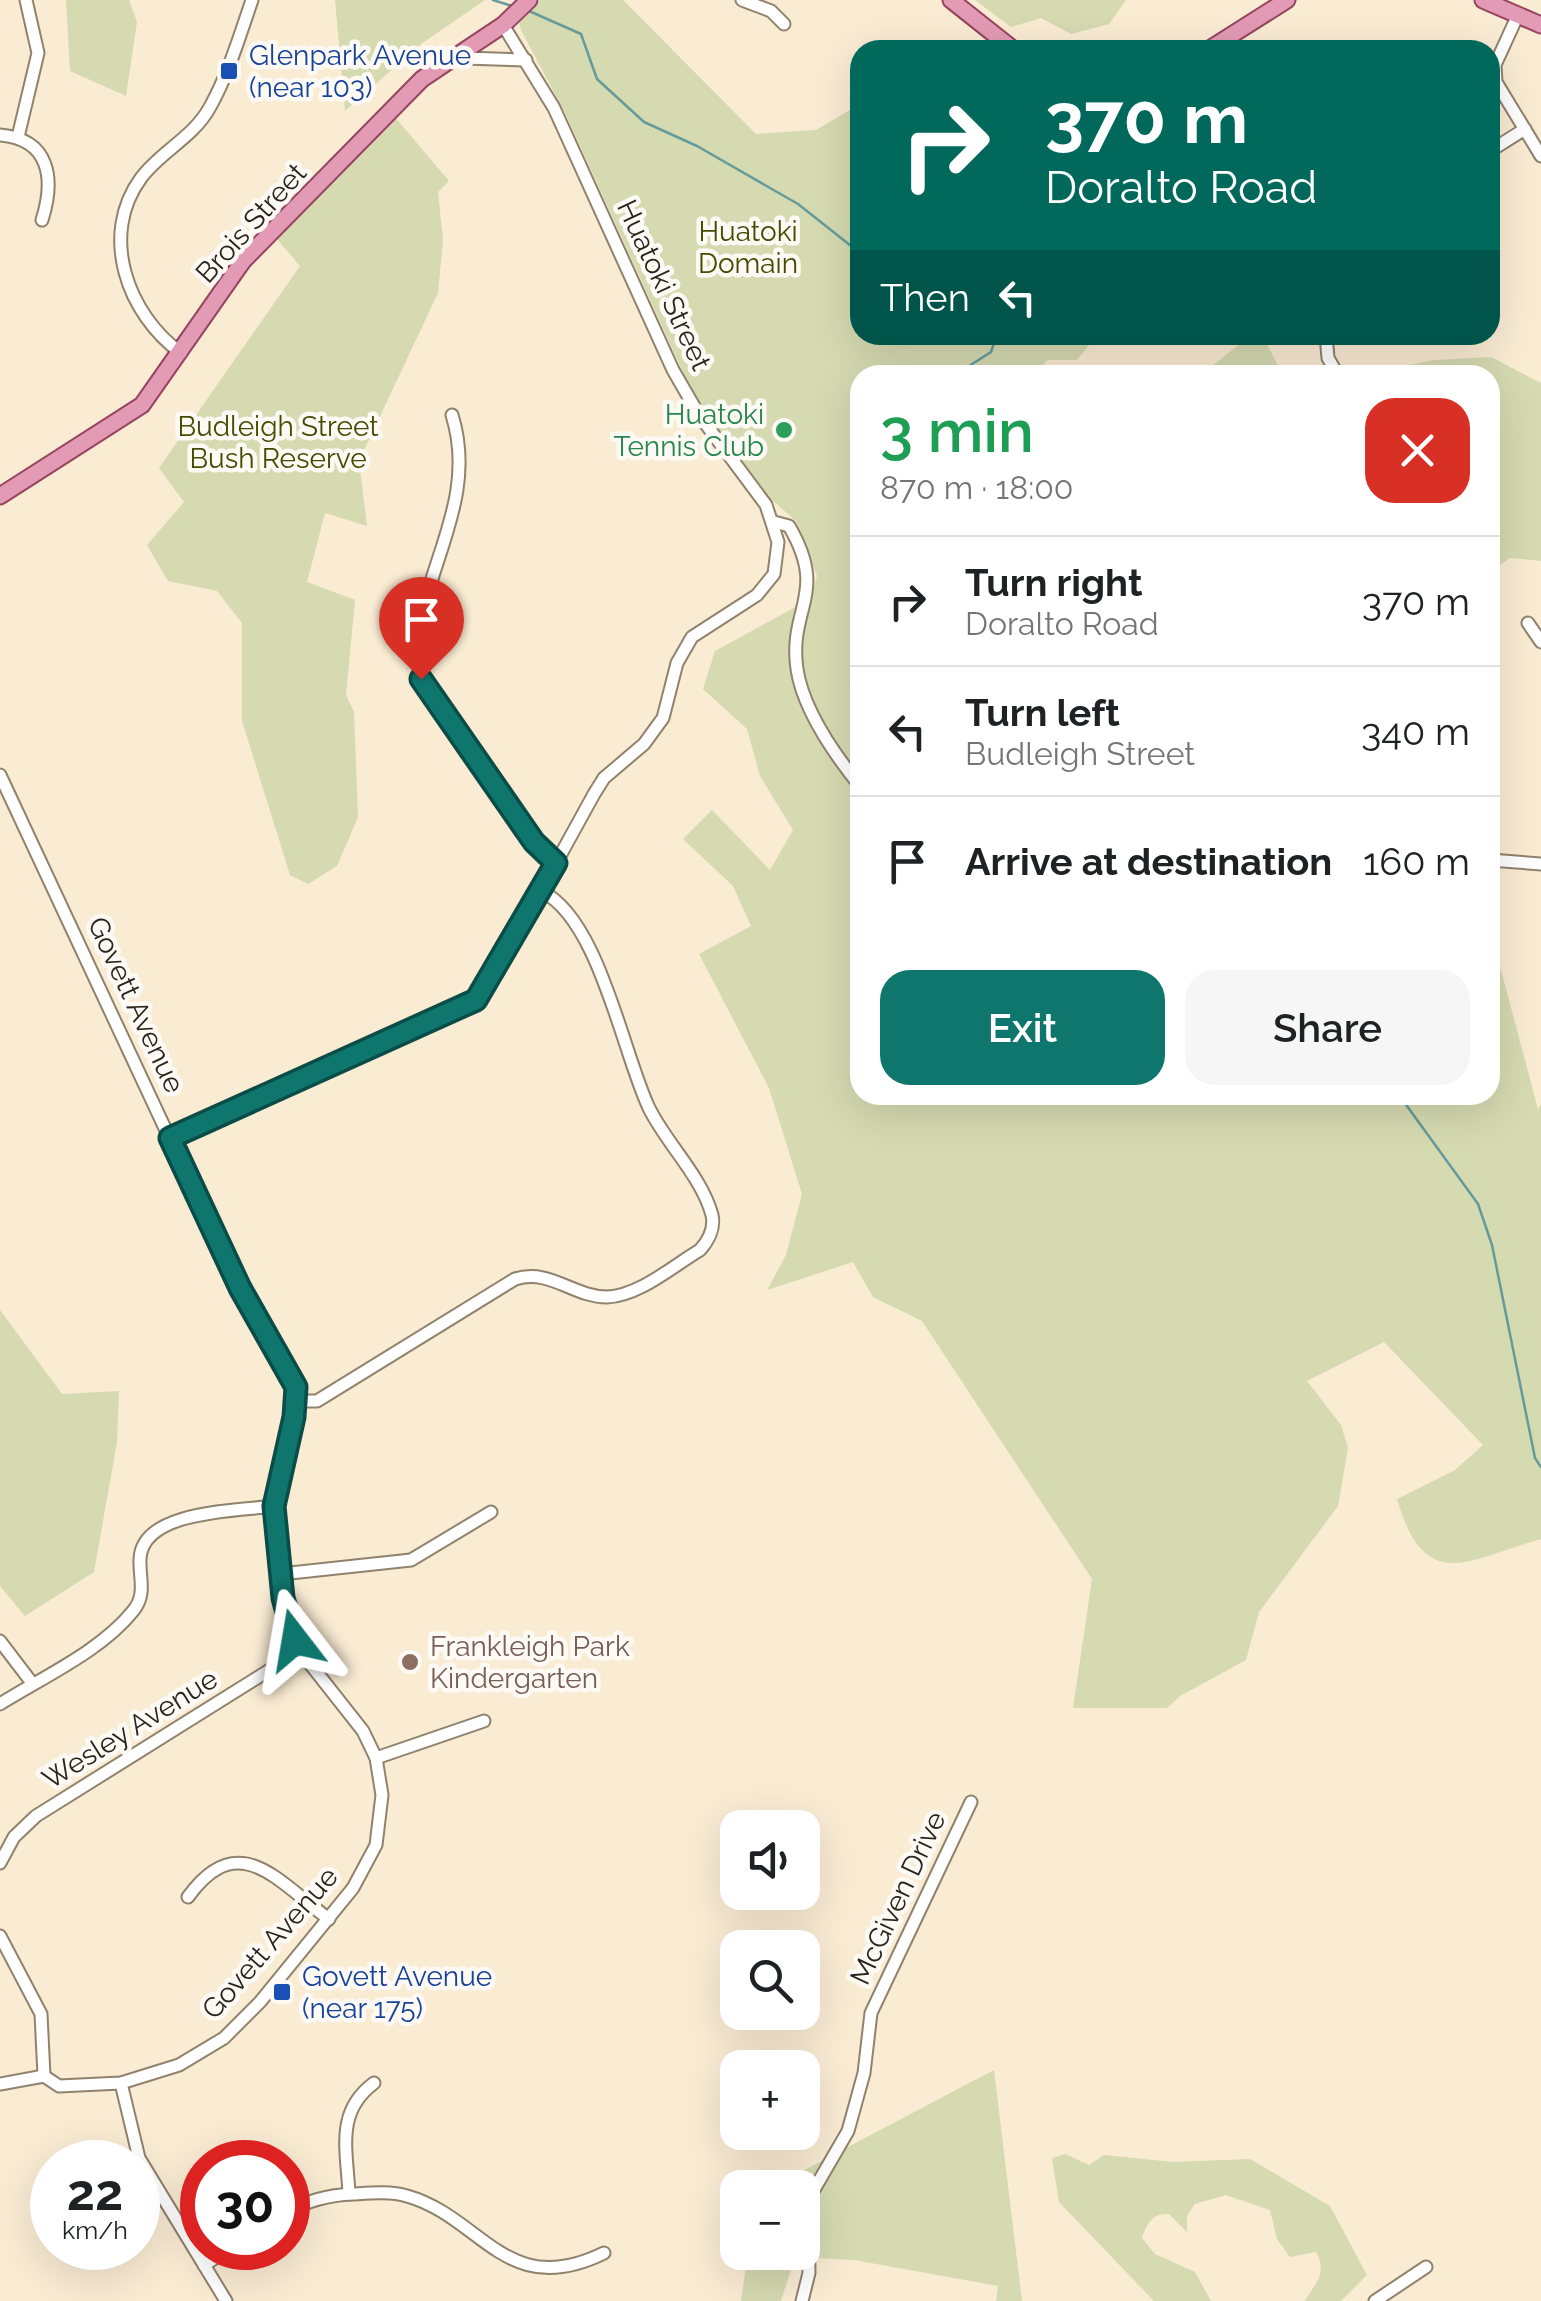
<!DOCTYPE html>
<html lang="en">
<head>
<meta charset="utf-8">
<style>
  :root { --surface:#fff; --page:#f6f6f6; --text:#202124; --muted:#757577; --line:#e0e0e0; --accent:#0f766e }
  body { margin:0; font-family:Raleway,sans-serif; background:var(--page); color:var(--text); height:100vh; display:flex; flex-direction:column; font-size:38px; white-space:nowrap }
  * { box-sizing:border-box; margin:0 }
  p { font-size:32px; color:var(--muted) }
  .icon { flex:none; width:55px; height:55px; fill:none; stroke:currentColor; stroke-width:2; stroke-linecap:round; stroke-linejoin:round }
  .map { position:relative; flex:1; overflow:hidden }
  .drawer { position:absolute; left:850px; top:365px; width:650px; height:740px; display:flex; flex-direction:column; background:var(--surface); border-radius:30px; box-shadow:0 10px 40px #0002 }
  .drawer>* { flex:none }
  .banner { position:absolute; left:850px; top:40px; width:650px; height:305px; border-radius:30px; box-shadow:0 10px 40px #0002; background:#00695c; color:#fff; overflow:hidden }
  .fabs { position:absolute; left:720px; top:1810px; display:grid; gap:20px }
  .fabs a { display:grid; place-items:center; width:100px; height:100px; border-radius:20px; background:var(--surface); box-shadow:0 10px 40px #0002; font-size:50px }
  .speed { position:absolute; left:30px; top:2140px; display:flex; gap:20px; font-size:50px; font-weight:700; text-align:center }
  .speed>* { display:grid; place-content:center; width:130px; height:130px; border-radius:50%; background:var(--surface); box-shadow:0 10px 40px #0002; line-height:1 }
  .speed small { font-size:25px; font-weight:400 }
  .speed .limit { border:15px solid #d22; background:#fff; color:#111 }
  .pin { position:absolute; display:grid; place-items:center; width:85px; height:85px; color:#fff; margin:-102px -42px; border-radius:50% 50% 50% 0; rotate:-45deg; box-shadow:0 0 10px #0007 }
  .pin .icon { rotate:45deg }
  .me { position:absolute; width:110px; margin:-55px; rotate:346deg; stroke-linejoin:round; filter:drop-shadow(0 0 8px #0008) }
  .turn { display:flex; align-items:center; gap:35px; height:210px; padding:0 30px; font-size:45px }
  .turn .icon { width:130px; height:130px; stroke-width:2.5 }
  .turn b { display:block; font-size:70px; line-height:85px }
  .then { display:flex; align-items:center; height:95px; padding:0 30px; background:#0003; gap:20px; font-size:38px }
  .round { display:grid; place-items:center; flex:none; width:105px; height:105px; border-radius:30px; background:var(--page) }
  .overview { display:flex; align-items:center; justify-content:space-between; height:170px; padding:0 30px }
  h1 { font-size:60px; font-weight:600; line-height:75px; color:#1e9e55 }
  .action { display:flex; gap:20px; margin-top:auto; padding:20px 30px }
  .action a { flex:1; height:115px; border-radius:30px; background:var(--accent); color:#fff; font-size:40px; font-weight:600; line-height:115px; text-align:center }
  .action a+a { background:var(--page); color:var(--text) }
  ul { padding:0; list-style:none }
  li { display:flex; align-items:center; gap:30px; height:130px; padding:0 30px; border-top:2px solid var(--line) }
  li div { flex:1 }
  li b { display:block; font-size:38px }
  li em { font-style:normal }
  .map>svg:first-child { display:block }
</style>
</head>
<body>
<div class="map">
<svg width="1541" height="2301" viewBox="0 0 1541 2301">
  <rect width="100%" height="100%" fill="#faebd3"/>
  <g fill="#d5dab1">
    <polygon points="66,0 129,0 137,22 126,96 70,71"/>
    <polygon points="335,0 485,0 421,44 345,111"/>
    <path d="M540,0H623L756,134L816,130L860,104V335H1097L1077,360H1048L1032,375H860V1095H1490L1492,936L1538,1109L1541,1104V1539C1467,1560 1425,1595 1397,1499L1455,1470L1483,1445L1384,1342L1307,1381L1341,1425L1348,1448L1338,1506L1259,1612L1246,1660L1180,1696L1167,1708H1073L1092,1579L922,1321L873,1297L853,1262L767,1290L786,1255L802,1194L769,1088L699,954L751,926L733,886L683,839L712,810L770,870L793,830L760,776L747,729L703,689L715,651L810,599L817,576L795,520L751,482L697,403L566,115L522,32L518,20Z"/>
    <polygon points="975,0 1126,0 1109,24 1071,34 1041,18 1011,27"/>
    <polygon points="394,116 449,181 438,192 443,240 438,293 359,461 367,526 325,513 307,582 355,600 346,695 354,712 358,817 337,866 308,884 290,875 242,721 242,623 217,591 168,581 147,545 184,502 159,468 300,266 277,239"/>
    <polygon points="1251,335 1262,335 1283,375 1212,375 1212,366"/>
    <polygon points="1491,357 1541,383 1541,561 1510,558 1492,571 1490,579 1490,375 1359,375 1434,360"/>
    <polygon points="0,1310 62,1394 119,1391 117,1442 94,1572 25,1616 0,1586"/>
    <polygon points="994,2070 1022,2301 996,2301 998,2286 854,2260 795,2257 781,2301 741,2301 748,2253 802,2252 802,2188 772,2187"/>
    <path d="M1065,2154L1089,2165L1104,2155L1173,2162L1250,2159L1330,2206L1367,2275L1341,2301H1305C1315,2283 1328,2274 1316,2252L1290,2257L1277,2239L1270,2210L1226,2195L1195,2204L1187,2216V2232L1169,2214C1152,2213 1147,2223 1142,2238L1155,2254L1195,2272L1211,2301H1154L1059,2202L1052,2158Z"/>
  </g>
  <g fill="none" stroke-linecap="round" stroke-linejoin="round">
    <g stroke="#659c9b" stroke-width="2.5">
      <polyline points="493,0 512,6"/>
      <polyline points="529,11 581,34 597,79 644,122 697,146 798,204 860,253"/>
      <polyline points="955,375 991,352 997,335"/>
      <polyline points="860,663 851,681 860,724"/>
      <polyline points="1399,1095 1478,1204 1492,1245 1535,1458 1541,1467"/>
    </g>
    <defs>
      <g id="minor">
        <polyline points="742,0 771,11 784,24"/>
        <polyline points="1517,17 1495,65 1496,82 1541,156"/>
        <polyline points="461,53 465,58 526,60"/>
        <path d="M0,135C50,139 55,179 42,220"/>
        <polyline points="18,137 38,53 26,0"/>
        <polyline points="1490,151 1525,129"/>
        <polyline points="1326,335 1328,358 1338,375"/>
        <path d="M181,353C127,314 99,235 141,178C161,151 193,138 210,107C228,75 240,35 252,0"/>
        <path d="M452,415C483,514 402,591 421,679L534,842L557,863"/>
        <path d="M774,522L789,526C829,594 788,608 797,669C803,710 835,755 860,786"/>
        <polyline points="1528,623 1541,642"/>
        <polyline points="0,775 240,1289 294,1379 297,1401 274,1506 286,1613 300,1651 363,1731 376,1758 382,1795 376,1845 353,1888 260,2002 224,2038 179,2065 121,2083 59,2086 44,2076"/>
        <polyline points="1490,860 1541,864"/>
        <polyline points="169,1138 476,1000 490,983 594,794 604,778 644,744 663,718 677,663 692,637 757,595 774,574 778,542 766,505 699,415 673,370 554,108 503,25"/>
        <path d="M297,1401H317L515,1279C550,1268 573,1297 607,1297C639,1296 673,1266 700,1250C708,1241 715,1228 712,1215C702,1177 666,1143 649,1108C623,1054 599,918 541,891"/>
        <polyline points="281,1574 411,1560 491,1512"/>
        <polyline points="0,1641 32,1683"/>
        <path d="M0,1704C43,1677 101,1651 133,1611C147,1594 139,1578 140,1559C142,1510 238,1511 274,1506"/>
        <polyline points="376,1758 484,1721"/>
        <polyline points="0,1863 14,1837 36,1816 300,1651"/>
        <path d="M188,1897C239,1826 279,1883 329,1919"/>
        <polyline points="0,1936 41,2014 44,2076"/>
        <polyline points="121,2083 139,2158 226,2301"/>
        <polyline points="0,2084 44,2076"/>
        <path d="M349,2194C347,2150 335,2112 374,2083"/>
        <path d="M288,2212C308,2200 329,2195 353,2194C370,2193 390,2191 407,2196C482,2217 506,2301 604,2253"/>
        <polyline points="204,2265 231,2248"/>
        <polyline points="802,2301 809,2273 808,2200 848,2131 864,2073 871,2013 971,1802"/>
        <polyline points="1375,2301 1426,2267"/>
      </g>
      <g id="major">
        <polyline points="951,0 1014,50"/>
        <polyline points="1483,0 1541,25"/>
        <polyline points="1208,50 1287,0"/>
        <polyline points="0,496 142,405 243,261 422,79 503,25 529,0"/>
      </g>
    </defs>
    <use href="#minor" stroke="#90826c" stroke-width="15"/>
    <use href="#major" stroke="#96445f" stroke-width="19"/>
    <use href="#minor" stroke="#fff" stroke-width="11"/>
    <use href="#major" stroke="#e39ab5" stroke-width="15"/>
  </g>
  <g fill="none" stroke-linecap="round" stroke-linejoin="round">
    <defs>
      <polyline id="route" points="295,1640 283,1598 274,1506 294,1417 296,1387 240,1288 170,1138 476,1000 556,863 534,842 421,679"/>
    </defs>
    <use href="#route" stroke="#0a4d48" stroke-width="25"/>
    <use href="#route" stroke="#0f766e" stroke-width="18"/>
  </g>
  <g fill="#1a4fb4" stroke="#fdfaf5" stroke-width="4">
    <rect x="219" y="61" width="20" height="20" rx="5"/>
    <rect x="272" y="1982" width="20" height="20" rx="5"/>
  </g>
  <circle fill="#2e9e5b" stroke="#fdfaf5" stroke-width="4" cx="784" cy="430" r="10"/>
  <circle fill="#8d6e63" stroke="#fdfaf5" stroke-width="4" cx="410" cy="1662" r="10"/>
  <g text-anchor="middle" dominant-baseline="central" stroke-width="9" stroke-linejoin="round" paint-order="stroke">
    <g font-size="28" fill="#164399" stroke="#fdfaf5" text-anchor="start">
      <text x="249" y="55">Glenpark Avenue<tspan x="249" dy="32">(near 103)</tspan></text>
      <text x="302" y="1976">Govett Avenue<tspan x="302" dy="32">(near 175)</tspan></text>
    </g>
    <g font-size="28" fill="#2a241c" stroke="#fdfaf5">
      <text transform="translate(251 223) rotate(-48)">Brois Street</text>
      <text transform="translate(664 285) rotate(65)">Huatoki Street</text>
      <text transform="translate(136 1005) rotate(65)">Govett Avenue</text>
      <text transform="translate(130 1729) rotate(-32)">Wesley Avenue</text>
      <text transform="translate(898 1898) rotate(-65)">McGiven Drive</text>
      <text transform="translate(270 1943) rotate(-49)">Govett Avenue</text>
    </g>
    <g font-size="28" fill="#474b02" stroke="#fdfaf5">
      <text x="748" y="231">Huatoki<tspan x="748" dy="32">Domain</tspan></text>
      <text x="278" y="426">Budleigh Street<tspan x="278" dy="32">Bush Reserve</tspan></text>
    </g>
    <g font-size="28" fill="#27864d" stroke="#fdfaf5" text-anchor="end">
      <text x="764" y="414">Huatoki<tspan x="764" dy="32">Tennis Club</tspan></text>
    </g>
    <g font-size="28" fill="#785e54" stroke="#fdfaf5" text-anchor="start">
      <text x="430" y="1646">Frankleigh Park<tspan x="430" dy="32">Kindergarten</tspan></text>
    </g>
  </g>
</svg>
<div class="fabs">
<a><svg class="icon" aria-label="sound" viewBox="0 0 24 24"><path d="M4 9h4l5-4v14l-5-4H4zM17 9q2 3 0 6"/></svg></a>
<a><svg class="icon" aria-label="search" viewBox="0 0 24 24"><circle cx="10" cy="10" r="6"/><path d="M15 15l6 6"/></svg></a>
<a>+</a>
<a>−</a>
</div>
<div class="speed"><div>22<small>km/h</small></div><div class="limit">30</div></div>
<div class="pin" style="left:421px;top:679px;background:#d93025"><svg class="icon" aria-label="arrive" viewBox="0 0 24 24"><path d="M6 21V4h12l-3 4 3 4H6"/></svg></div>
<svg class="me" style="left:295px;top:1640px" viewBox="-20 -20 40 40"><path d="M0-17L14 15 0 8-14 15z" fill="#0f766e" stroke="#fff" stroke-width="4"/></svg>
<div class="banner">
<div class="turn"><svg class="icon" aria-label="right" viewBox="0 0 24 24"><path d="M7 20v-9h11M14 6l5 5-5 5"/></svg><div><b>370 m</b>Doralto Road</div></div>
<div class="then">Then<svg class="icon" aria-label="left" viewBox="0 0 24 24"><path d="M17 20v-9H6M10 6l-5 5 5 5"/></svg></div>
</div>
<section class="drawer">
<div class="overview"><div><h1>3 min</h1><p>870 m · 18:00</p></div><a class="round" style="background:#d93025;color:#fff"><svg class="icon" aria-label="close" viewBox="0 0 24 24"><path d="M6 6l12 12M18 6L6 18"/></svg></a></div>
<ul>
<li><svg class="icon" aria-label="right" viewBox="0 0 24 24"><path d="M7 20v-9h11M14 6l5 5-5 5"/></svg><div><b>Turn right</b><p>Doralto Road</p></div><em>370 m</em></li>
<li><svg class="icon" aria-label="left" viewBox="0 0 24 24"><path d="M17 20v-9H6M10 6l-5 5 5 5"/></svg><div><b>Turn left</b><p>Budleigh Street</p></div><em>340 m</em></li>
<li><svg class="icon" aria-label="arrive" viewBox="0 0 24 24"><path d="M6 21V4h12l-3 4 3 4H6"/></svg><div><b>Arrive at destination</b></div><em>160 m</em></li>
</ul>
<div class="action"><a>Exit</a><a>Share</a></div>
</section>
</div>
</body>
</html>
